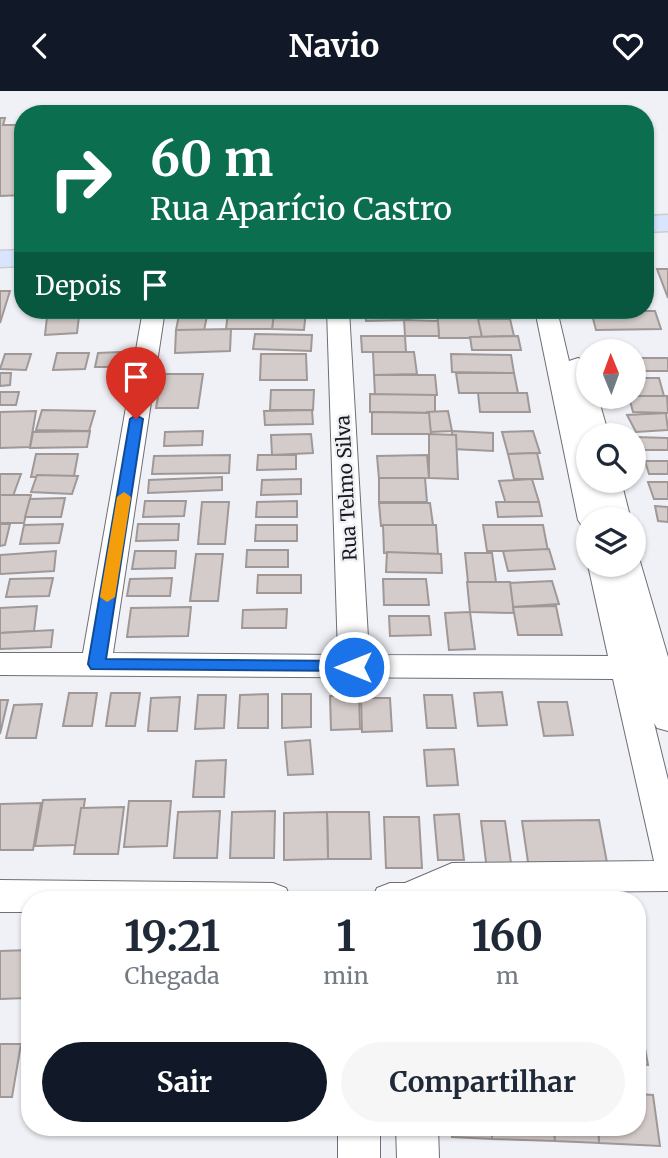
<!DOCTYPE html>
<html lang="pt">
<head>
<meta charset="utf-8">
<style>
  :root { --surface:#fff; --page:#f6f6f7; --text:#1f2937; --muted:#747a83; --accent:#111827 }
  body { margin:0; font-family:Merriweather,serif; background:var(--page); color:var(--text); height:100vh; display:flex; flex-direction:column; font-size:26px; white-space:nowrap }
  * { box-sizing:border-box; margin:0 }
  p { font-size:23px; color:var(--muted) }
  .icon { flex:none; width:38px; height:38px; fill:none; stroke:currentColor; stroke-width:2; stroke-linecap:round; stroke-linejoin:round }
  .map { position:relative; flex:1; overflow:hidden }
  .details { position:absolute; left:21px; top:800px; width:625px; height:245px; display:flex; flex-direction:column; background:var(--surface); border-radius:28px; box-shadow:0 2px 5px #0004 }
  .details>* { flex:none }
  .guide { position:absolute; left:14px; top:14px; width:640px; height:214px; border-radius:28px; box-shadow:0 2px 5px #0004; background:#0b6e4f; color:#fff; overflow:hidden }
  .needle { width:46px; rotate:359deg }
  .tools { position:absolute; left:576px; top:248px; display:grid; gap:14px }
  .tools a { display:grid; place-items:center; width:70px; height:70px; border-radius:50%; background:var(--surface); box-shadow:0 2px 5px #0004; font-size:35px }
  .pin { position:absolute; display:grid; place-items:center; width:60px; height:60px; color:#fff; margin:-72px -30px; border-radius:50% 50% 50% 0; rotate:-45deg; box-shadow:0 0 7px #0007 }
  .pin .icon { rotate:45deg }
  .me { position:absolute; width:77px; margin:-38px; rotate:270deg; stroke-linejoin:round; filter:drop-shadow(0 0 5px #0008) }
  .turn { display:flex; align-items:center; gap:24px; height:147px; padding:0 21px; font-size:32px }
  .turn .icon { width:91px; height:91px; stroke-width:2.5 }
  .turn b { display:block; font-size:49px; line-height:60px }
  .then { display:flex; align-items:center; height:66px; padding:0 21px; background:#0003; gap:14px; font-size:26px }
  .eta { display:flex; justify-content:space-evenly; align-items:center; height:119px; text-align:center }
  .eta b { font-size:42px; font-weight:700; line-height:49px }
  .primary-button { display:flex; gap:14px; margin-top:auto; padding:14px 21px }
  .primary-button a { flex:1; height:80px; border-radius:42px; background:var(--accent); color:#fff; font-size:28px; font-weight:700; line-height:80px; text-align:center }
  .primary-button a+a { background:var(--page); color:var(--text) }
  header { display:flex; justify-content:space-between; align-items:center; height:91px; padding:0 21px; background:var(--accent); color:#fff; font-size:32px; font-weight:700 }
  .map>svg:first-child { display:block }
</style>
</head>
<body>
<header><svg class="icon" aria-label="back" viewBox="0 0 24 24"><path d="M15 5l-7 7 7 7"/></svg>Navio<svg class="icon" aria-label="heart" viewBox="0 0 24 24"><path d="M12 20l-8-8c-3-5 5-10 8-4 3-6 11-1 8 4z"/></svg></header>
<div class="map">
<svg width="668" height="1067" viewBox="0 0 668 1067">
  <rect width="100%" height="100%" fill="#f0f1f7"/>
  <g fill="#d4cccb" stroke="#9f9897" stroke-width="2">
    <polygon points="0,27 5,27 3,34 23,34 23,104 0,105"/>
    <polygon points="657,178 668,178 668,207"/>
    <polygon points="0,200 10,200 0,232"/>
    <polygon points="94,219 118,219 117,223 94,224"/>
    <polygon points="180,219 208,219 204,240 176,239"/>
    <polygon points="274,219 306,219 304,239 272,238"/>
    <polygon points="365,219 410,219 411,229 366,230"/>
    <polygon points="437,219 478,219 482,247 439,247"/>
    <polygon points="591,220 655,220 661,238 596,239"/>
    <polygon points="228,222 274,223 272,238 226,238"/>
    <polygon points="79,225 77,242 45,244 47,226"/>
    <polygon points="478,228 510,228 514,245 482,246"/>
    <polygon points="404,229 438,230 439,245 405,245"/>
    <polygon points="231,238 230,260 175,262 176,239"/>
    <polygon points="255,243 312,244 311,260 253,258"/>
    <polygon points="361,245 405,245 406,261 362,261"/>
    <polygon points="518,245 521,259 472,259 470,246"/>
    <polygon points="120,261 117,276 95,276 98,262"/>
    <polygon points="373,261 414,261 417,283 374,284"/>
    <polygon points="57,262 89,262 85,278 53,279"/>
    <polygon points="5,263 31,263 26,279 0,278"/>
    <polygon points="261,263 306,263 307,289 260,289"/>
    <polygon points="451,263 511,264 514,282 452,281"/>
    <rect x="634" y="267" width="34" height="13"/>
    <polygon points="0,282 11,282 10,294 0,295"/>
    <polygon points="456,282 514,282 518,302 459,302"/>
    <polygon points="162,283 203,283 198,317 156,317"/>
    <polygon points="374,284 435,284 437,304 375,304"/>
    <polygon points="634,287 659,287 664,305 634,305"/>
    <polygon points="271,299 314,299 313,319 270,319"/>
    <polygon points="0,301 19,301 16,314 0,314"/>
    <polygon points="478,302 527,302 530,321 480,321"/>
    <polygon points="370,303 435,304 435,322 370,321"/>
    <polygon points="634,305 667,305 668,322 633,321 629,306"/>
    <polygon points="42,319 95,320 89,340 36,339"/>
    <polygon points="312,319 313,333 265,334 264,320"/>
    <polygon points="36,320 30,356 0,357 0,321"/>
    <polygon points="448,320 452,340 430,341 427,321"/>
    <polygon points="372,321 429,322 431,343 372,343"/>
    <polygon points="666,322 668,339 636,341 627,324"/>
    <polygon points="90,340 87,356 30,357 33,341"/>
    <polygon points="203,340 202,354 164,355 165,341"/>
    <polygon points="452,340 493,342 493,360 452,358"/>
    <polygon points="533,340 540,362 508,363 502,341"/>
    <polygon points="311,343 313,362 272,364 271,344"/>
    <polygon points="429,343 456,344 458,388 429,387"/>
    <polygon points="634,346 668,347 668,359 637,359"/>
    <polygon points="537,362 543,388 514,388 508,363"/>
    <polygon points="36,363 78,363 74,385 31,386"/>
    <polygon points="230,364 229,382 152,383 154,365"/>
    <polygon points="258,364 296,364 296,378 257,379"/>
    <polygon points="427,364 429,387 379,388 377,365"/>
    <polygon points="645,370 668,370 668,383 649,383"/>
    <polygon points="0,383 21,383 13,405 0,404"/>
    <polygon points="37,384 78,385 72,403 31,401"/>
    <polygon points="222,386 222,399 148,402 149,389"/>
    <polygon points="379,387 425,387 427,411 379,411"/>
    <polygon points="301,388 301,403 261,404 262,389"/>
    <polygon points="532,388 539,411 506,413 499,390"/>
    <polygon points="648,391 668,391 668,408 654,408"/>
    <polygon points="0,404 31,404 24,432 0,432"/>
    <polygon points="65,407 61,426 25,426 30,408"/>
    <polygon points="145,410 186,410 184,425 143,426"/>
    <polygon points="297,410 297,426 256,426 257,411"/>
    <polygon points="202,411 229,411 225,453 198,453"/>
    <polygon points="496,411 539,411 542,425 498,426"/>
    <polygon points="379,412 430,412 433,434 381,435"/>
    <polygon points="655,415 668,416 668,431 658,430"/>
    <polygon points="0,433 10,433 5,454 0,455"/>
    <polygon points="63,433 59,452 20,453 24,434"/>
    <polygon points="138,433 179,433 178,449 136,450"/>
    <polygon points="256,434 297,434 297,450 255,450"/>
    <polygon points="383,434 436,434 438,463 384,462"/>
    <polygon points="483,434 543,434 548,460 487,460"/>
    <polygon points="549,458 555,478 508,480 503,460"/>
    <polygon points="247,459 288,459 288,476 246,476"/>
    <polygon points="56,460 54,480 0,483 0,464"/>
    <polygon points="135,460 176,460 175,477 132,478"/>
    <polygon points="387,461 441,463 442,482 386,481"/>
    <polygon points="465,462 492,462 496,491 468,491"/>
    <polygon points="196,463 223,463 218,510 190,510"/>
    <polygon points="258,484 301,484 301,502 257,502"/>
    <polygon points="53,487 49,505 6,506 10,488"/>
    <polygon points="172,487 170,505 127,505 130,488"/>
    <polygon points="383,488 426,488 429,514 384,514"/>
    <polygon points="552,490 559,513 513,516 507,492"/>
    <polygon points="467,491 510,491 514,522 470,521"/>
    <polygon points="37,515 34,540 0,542 0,517"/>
    <polygon points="556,515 562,544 518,544 513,516"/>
    <polygon points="191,516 188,545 127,546 131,517"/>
    <polygon points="287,518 286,537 242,537 243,519"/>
    <polygon points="470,521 475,558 449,559 445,522"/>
    <polygon points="389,525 429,525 431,544 390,545"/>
    <polygon points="53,539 51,556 0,558 0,542"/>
    <polygon points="502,601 507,634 478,635 474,602"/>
    <polygon points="69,602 97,602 92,635 63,635"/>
    <polygon points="111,602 140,602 135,635 106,635"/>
    <polygon points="268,603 268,637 238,637 240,604"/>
    <polygon points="282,603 311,603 311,636 282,637"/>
    <polygon points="198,604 226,604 224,637 195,638"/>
    <polygon points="424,604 452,604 456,637 427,637"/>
    <polygon points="330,605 359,605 360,638 331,639"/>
    <polygon points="180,606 177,640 148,640 151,607"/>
    <polygon points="361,607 390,607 392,640 362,641"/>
    <polygon points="0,609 8,609 0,643"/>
    <polygon points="538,611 567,611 573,644 544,645"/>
    <polygon points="42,613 36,647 6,647 14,614"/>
    <polygon points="310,649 313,683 288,684 285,651"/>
    <polygon points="454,658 458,694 427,695 424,659"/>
    <polygon points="226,669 224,706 193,706 196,670"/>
    <polygon points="85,708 78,754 35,755 43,709"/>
    <polygon points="129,710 171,710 167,755 124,756"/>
    <polygon points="41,712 33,759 0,759 0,713"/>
    <polygon points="124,716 118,763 74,763 81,717"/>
    <polygon points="220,720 217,767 174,767 178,721"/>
    <polygon points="275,720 274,767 230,767 232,721"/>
    <polygon points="327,721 369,721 371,768 328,768"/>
    <polygon points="327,721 328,768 284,769 284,722"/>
    <polygon points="459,723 464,769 438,769 434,724"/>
    <polygon points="384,726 419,726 422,777 386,777"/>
    <polygon points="599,729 608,777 529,778 522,730"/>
    <polygon points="481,730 505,730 512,779 487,779"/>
    <polygon points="615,793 619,808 536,808 534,799"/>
    <polygon points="513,798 514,808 447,808 446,799"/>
    <polygon points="30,859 26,907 0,908 0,860"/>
    <polygon points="637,912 648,974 637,973"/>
    <polygon points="0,953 21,953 12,1006 0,1006"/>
    <polygon points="637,1003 653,1004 660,1055 599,1052 598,1036 637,1036"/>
    <polygon points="452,1036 492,1036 492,1048 452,1046"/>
    <polygon points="492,1036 554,1036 555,1050 492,1048"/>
    <polygon points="554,1036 598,1036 599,1052 555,1050"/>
  </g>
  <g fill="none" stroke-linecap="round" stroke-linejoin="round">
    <defs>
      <g id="minor">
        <polygon points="143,219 165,219 113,562 338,564 327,219 349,219 369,564 608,565 588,474 634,474 634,466 639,467 668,566 668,640 657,637 654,632 668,689 668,800 456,802 443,808 372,808 377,797 390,792 405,792 452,772 654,770 613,588 0,584 0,562 83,562"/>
        <polygon points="535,219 557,219 569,270 578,267 588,271 588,306 598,306 609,345 588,345 588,390 621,390 631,429 588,429 588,437 582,435 578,429"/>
        <polygon points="0,789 273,792 286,797 291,808 30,808 30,821 0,821"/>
        <rect x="338" y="1036" width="42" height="31"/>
        <polygon points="396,1036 438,1036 439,1067 397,1067"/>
      </g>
      <g id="major">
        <polygon points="668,124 668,140 646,141 646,125"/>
        <polygon points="23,159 23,175 0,176 0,160"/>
      </g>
    </defs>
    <use href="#minor" stroke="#6e6e74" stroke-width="2"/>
    <use href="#major" stroke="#cdcdce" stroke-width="3"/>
    <use href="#minor" fill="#fff" fill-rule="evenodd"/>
    <use href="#major" fill="#d9e5fd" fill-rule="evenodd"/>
  </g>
  <polygon fill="#1a73e8" stroke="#114b97" stroke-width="2" points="136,324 143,328 106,568 354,570 360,572 362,576 360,580 91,578 88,573 130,328"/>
  <polygon fill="#f59e0b" points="124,401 131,406 115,506 107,511 100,506 117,406"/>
  <g text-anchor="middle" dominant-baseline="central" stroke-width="5" stroke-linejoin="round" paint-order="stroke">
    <g font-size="19" fill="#1b1b1e" stroke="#f0f1f7">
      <text transform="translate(346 397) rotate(-93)">Rua Telmo Silva</text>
    </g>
  </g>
</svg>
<div class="tools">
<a><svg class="needle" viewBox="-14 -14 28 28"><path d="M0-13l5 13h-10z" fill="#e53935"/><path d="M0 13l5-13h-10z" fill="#747a83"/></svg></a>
<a><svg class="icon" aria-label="search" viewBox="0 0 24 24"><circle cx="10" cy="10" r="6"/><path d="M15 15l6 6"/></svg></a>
<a><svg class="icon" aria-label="layers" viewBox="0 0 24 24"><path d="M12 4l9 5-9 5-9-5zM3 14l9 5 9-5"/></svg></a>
</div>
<div class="pin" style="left:136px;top:328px;background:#d93025"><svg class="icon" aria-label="arrive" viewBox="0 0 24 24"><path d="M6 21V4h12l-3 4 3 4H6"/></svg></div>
<svg class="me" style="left:354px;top:576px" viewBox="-20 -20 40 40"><circle r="17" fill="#1a73e8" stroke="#fff" stroke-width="3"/><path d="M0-11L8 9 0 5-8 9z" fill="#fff"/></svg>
<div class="guide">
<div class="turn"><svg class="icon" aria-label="right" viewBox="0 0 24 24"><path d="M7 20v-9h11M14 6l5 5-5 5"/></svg><div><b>60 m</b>Rua Aparício Castro</div></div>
<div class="then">Depois<svg class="icon" aria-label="arrive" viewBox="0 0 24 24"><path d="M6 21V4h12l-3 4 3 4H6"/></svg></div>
</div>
<section class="details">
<div class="eta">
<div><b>19:21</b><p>Chegada</p></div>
<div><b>1</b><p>min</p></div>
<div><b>160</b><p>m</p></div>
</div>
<div class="primary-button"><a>Sair</a><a>Compartilhar</a></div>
</section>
</div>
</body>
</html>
